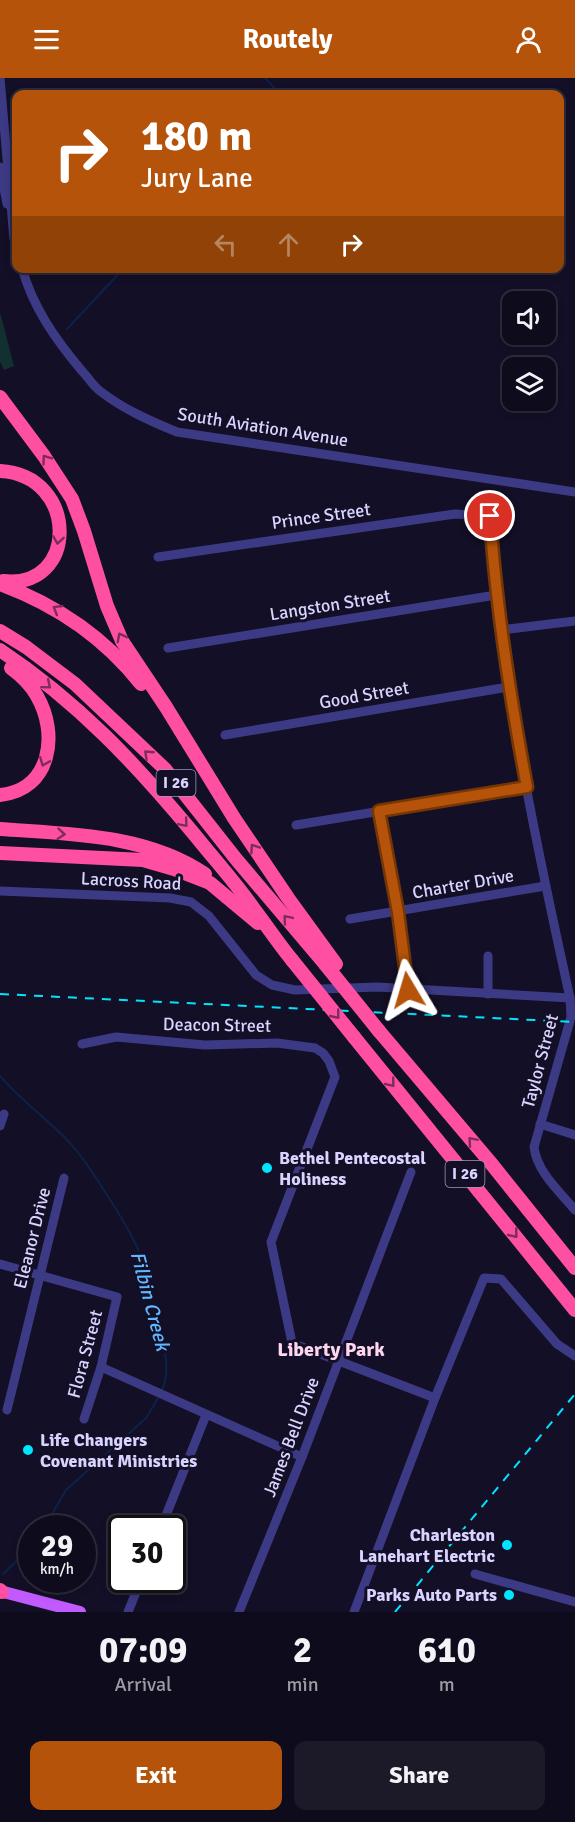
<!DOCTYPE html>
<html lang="en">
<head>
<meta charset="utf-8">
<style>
  :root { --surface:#0e0b1c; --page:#1c1929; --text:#f1f3f6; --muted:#9b9ba3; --line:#2e2b3b; --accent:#b45309 }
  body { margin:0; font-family:Signika,sans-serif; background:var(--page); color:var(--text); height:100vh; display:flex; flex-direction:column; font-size:22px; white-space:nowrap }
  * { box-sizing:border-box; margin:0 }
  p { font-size:20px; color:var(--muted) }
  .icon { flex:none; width:33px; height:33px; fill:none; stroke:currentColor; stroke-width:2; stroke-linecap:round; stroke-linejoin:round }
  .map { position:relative; height:1534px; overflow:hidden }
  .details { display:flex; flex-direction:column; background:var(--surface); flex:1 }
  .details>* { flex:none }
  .top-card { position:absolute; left:12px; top:12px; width:552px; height:183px; border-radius:12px; box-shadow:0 3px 9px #0003,0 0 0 2px var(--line); background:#b45309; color:#fff; overflow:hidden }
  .fabs { position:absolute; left:502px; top:213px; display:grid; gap:12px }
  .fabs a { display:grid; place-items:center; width:54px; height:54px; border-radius:12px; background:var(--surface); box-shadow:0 3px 9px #0003,0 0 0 2px var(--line); font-size:30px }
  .speed { position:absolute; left:18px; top:1437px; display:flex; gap:12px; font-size:30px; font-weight:700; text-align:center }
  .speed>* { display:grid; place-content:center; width:78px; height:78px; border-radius:50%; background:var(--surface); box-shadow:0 3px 9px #0003,0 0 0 2px var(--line); line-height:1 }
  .speed small { font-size:15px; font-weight:400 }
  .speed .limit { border:3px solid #111; border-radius:9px; background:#fff; color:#111 }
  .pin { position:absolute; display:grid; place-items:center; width:51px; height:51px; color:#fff; margin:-26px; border:3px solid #fff; border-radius:50%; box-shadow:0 2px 6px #0007 }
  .me { position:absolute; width:66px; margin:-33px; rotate:353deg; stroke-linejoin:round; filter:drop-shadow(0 0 4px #0008) }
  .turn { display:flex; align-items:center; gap:21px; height:126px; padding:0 30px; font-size:27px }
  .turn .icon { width:78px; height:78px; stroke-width:2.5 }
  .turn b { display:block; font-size:42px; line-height:51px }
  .lanes { display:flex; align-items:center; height:57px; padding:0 30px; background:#0003; justify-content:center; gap:30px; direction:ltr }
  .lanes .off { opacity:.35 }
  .eta { display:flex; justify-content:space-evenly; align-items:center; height:102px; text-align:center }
  .eta b { font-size:36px; font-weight:700; line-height:42px }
  .cta { display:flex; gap:12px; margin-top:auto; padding:12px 30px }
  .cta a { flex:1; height:69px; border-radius:12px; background:var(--accent); color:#fff; font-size:24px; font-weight:700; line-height:69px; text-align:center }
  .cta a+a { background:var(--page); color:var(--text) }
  header { display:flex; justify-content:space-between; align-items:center; height:78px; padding:0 30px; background:var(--accent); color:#fff; font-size:27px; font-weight:700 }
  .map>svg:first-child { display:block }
</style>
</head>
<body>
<header><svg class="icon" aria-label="menu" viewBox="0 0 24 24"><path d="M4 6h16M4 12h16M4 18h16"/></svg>Routely<svg class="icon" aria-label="person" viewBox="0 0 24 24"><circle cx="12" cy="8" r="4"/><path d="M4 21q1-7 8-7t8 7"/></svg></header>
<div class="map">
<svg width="575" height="1534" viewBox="0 0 575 1534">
  <rect width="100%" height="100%" fill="#130f26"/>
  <polygon fill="#12302f" points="0,234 14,288 4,292 0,284"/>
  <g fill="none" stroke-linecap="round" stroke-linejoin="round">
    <g stroke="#0c2248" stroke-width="2">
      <polyline points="265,0 280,16"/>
      <polyline points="67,251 124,190"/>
      <path d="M0,998C18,1019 39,1035 59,1054C81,1074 95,1099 111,1123C122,1141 134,1159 141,1179C148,1198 149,1218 155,1237C161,1261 173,1288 162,1312"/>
      <polyline points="44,1450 66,1412 146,1340 160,1317"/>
      <polyline points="3,1496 32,1468"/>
    </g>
    <g stroke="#3d3a85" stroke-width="9">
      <polyline points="0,0 14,161"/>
      <polyline points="0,89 7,126"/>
      <path d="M22,190C33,230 56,262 82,293C88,299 93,308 100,313C123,331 150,343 177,354L575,414"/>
      <path d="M158,479L455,436L490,438C501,601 535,761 570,920L571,939L534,1069C537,1094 559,1113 575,1132"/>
      <polyline points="501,552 575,543"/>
      <polyline points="168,570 496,517"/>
      <polyline points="225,657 508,609"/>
      <polyline points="379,733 398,834 408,912"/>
      <polyline points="296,747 527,709"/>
      <polyline points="0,813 170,820 191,824 209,838 256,897 272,907 295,912 377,909 570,920"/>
      <polyline points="350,841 545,808"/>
      <polyline points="488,878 488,916"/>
      <polyline points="82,966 116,959 205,967 277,965 315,970 323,975 329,983 335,999 271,1164 292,1265 435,1320"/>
      <polyline points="540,1046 575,1057"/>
      <polyline points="0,1048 4,1036"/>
      <polyline points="0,1186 117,1219 101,1289 84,1341"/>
      <polyline points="101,1289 302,1379"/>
      <polyline points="7,1332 64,1100"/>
      <polyline points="161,1450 206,1337"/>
      <polyline points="475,1496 575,1524"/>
      <polyline points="128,1534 141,1502"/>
      <polyline points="239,1534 302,1379 411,1094"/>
      <polyline points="354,1534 435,1320 484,1200 501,1201 557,1266 575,1278"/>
    </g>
    <polyline stroke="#c25bff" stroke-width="12" points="0,1513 80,1534"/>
    <g stroke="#ff4fa3" stroke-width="14">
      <polyline points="0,319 44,378 72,421 84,453 107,528 122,563 166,629 234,740 288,820 336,886"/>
      <path d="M0,393C79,397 79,512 3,503"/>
      <path d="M0,506C57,527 104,559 141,606"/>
      <polyline points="0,553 26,569 75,606 165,691 236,781 325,886"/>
      <path d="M0,572C78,624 135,685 194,756C214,781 236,805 254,831C267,848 278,865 292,882"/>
      <path d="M0,717C51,712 59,656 37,618C31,607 22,598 11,590"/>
      <path d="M0,751C69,756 146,756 205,796"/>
      <polyline points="0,775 143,782 174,791 210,805 258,845"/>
      <polyline points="379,953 490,1084 575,1190"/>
      <polyline points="354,959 575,1232"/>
      <polyline points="0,1512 2,1514"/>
    </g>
    <g stroke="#00e5ff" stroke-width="2" stroke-dasharray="9 8" stroke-linecap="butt">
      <polyline points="0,916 575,944"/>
      <polyline points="395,1534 575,1316"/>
    </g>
    <g stroke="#ff4fa3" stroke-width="14">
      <polyline points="292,882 354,959"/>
      <polyline points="325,886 379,953"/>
    </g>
  </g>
  <defs><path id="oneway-chevron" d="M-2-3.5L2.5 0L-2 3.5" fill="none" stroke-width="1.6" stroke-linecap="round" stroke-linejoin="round" transform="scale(1.5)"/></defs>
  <g stroke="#7d2c5e">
    <use href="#oneway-chevron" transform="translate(46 381) rotate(-126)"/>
    <use href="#oneway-chevron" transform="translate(58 462) rotate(99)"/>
    <use href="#oneway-chevron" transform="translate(57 531) rotate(-149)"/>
    <use href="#oneway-chevron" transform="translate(121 559) rotate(-118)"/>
    <use href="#oneway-chevron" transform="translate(47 607) rotate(40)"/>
    <use href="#oneway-chevron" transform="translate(148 676) rotate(-137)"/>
    <use href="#oneway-chevron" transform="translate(44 684) rotate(112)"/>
    <use href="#oneway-chevron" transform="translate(184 745) rotate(50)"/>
    <use href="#oneway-chevron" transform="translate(61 756) rotate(5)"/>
    <use href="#oneway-chevron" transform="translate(254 770) rotate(-124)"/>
    <use href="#oneway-chevron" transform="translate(287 841) rotate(-130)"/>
    <use href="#oneway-chevron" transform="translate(336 937) rotate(51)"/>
    <use href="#oneway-chevron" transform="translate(391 1005) rotate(51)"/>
    <use href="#oneway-chevron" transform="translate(472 1063) rotate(-131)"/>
    <use href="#oneway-chevron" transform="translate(514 1156) rotate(51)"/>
  </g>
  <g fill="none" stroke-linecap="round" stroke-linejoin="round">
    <defs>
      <path id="route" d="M408,912L398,834L379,733L527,709C510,619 496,530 490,438"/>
    </defs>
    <use href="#route" stroke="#753606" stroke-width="15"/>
    <use href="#route" stroke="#b45309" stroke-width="10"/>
  </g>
  <g fill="#00e5ff" stroke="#130f26" stroke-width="2">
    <circle cx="267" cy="1090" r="6"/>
    <circle cx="28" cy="1372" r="6"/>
    <circle cx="507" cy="1467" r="6"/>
    <circle cx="509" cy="1517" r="6"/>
  </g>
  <g text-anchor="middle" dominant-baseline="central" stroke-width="6" stroke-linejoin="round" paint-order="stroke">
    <g fill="#130f26" stroke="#9e99be" stroke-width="1.5">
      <rect x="156.5" y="692" width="39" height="26" rx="4.5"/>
      <rect x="445.5" y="1083" width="39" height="26" rx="4.5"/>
    </g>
    <g font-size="16" font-weight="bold" fill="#d9d4ff">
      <text x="176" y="705">I 26</text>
      <text x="465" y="1096">I 26</text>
    </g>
    <g font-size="18" fill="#d9d4ff" stroke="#130f26">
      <text transform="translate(263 349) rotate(9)">South Aviation Avenue</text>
      <text transform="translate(321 438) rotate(-8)">Prince Street</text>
      <text transform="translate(330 527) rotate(-9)">Langston Street</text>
      <text transform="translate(364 617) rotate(-10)">Good Street</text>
      <text transform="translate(131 803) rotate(3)">Lacross Road</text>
      <text transform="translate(463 806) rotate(-10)">Charter Drive</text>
      <text transform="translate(217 947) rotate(1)">Deacon Street</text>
      <text transform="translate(540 983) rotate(-75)">Taylor Street</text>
      <text transform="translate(32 1160) rotate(-76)">Eleanor Drive</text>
      <text transform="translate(85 1276) rotate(-75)">Flora Street</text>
      <text transform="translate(291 1359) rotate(-69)">James Bell Drive</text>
    </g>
    <g font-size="18" font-weight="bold" fill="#d9d4ff" stroke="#130f26" text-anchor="start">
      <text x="279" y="1080">Bethel Pentecostal<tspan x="279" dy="21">Holiness</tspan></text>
      <text x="40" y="1362">Life Changers<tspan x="40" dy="21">Covenant Ministries</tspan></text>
      <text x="495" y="1457" text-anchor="end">Charleston<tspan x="495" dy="21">Lanehart Electric</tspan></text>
      <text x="497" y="1517" text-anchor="end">Parks Auto Parts</text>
    </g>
    <g font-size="20" font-style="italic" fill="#62b6ff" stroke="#130f26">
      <text transform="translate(150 1223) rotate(75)">Filbin Creek</text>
    </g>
    <g font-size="20" font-weight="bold" fill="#ffd6f0" stroke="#130f26">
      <text x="331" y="1271">Liberty Park</text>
    </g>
  </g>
</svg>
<div class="fabs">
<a><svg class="icon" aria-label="sound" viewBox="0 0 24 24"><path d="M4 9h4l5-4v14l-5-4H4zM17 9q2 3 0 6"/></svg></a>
<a><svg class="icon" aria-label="layers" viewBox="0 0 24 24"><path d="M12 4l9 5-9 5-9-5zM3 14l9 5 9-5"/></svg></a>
</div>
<div class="speed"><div>29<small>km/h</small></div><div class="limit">30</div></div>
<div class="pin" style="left:490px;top:438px;background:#d93025"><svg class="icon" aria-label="arrive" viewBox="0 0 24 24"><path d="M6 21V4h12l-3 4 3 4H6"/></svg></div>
<svg class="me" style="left:408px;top:912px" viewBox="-20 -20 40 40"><path d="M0-17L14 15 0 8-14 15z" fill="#b45309" stroke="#fff" stroke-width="4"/></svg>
<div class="top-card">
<div class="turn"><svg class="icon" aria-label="right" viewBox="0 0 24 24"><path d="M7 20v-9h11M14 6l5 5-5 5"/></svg><div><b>180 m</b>Jury Lane</div></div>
<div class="lanes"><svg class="icon off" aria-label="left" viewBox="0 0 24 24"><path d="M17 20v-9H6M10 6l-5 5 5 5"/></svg><svg class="icon off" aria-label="ahead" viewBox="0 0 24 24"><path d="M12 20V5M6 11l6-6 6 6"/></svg><svg class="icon" aria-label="right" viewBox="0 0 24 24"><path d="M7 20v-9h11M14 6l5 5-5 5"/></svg></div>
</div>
</div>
<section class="details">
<div class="eta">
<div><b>07:09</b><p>Arrival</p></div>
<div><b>2</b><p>min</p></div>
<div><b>610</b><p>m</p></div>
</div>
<div class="cta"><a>Exit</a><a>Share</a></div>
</section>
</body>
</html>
